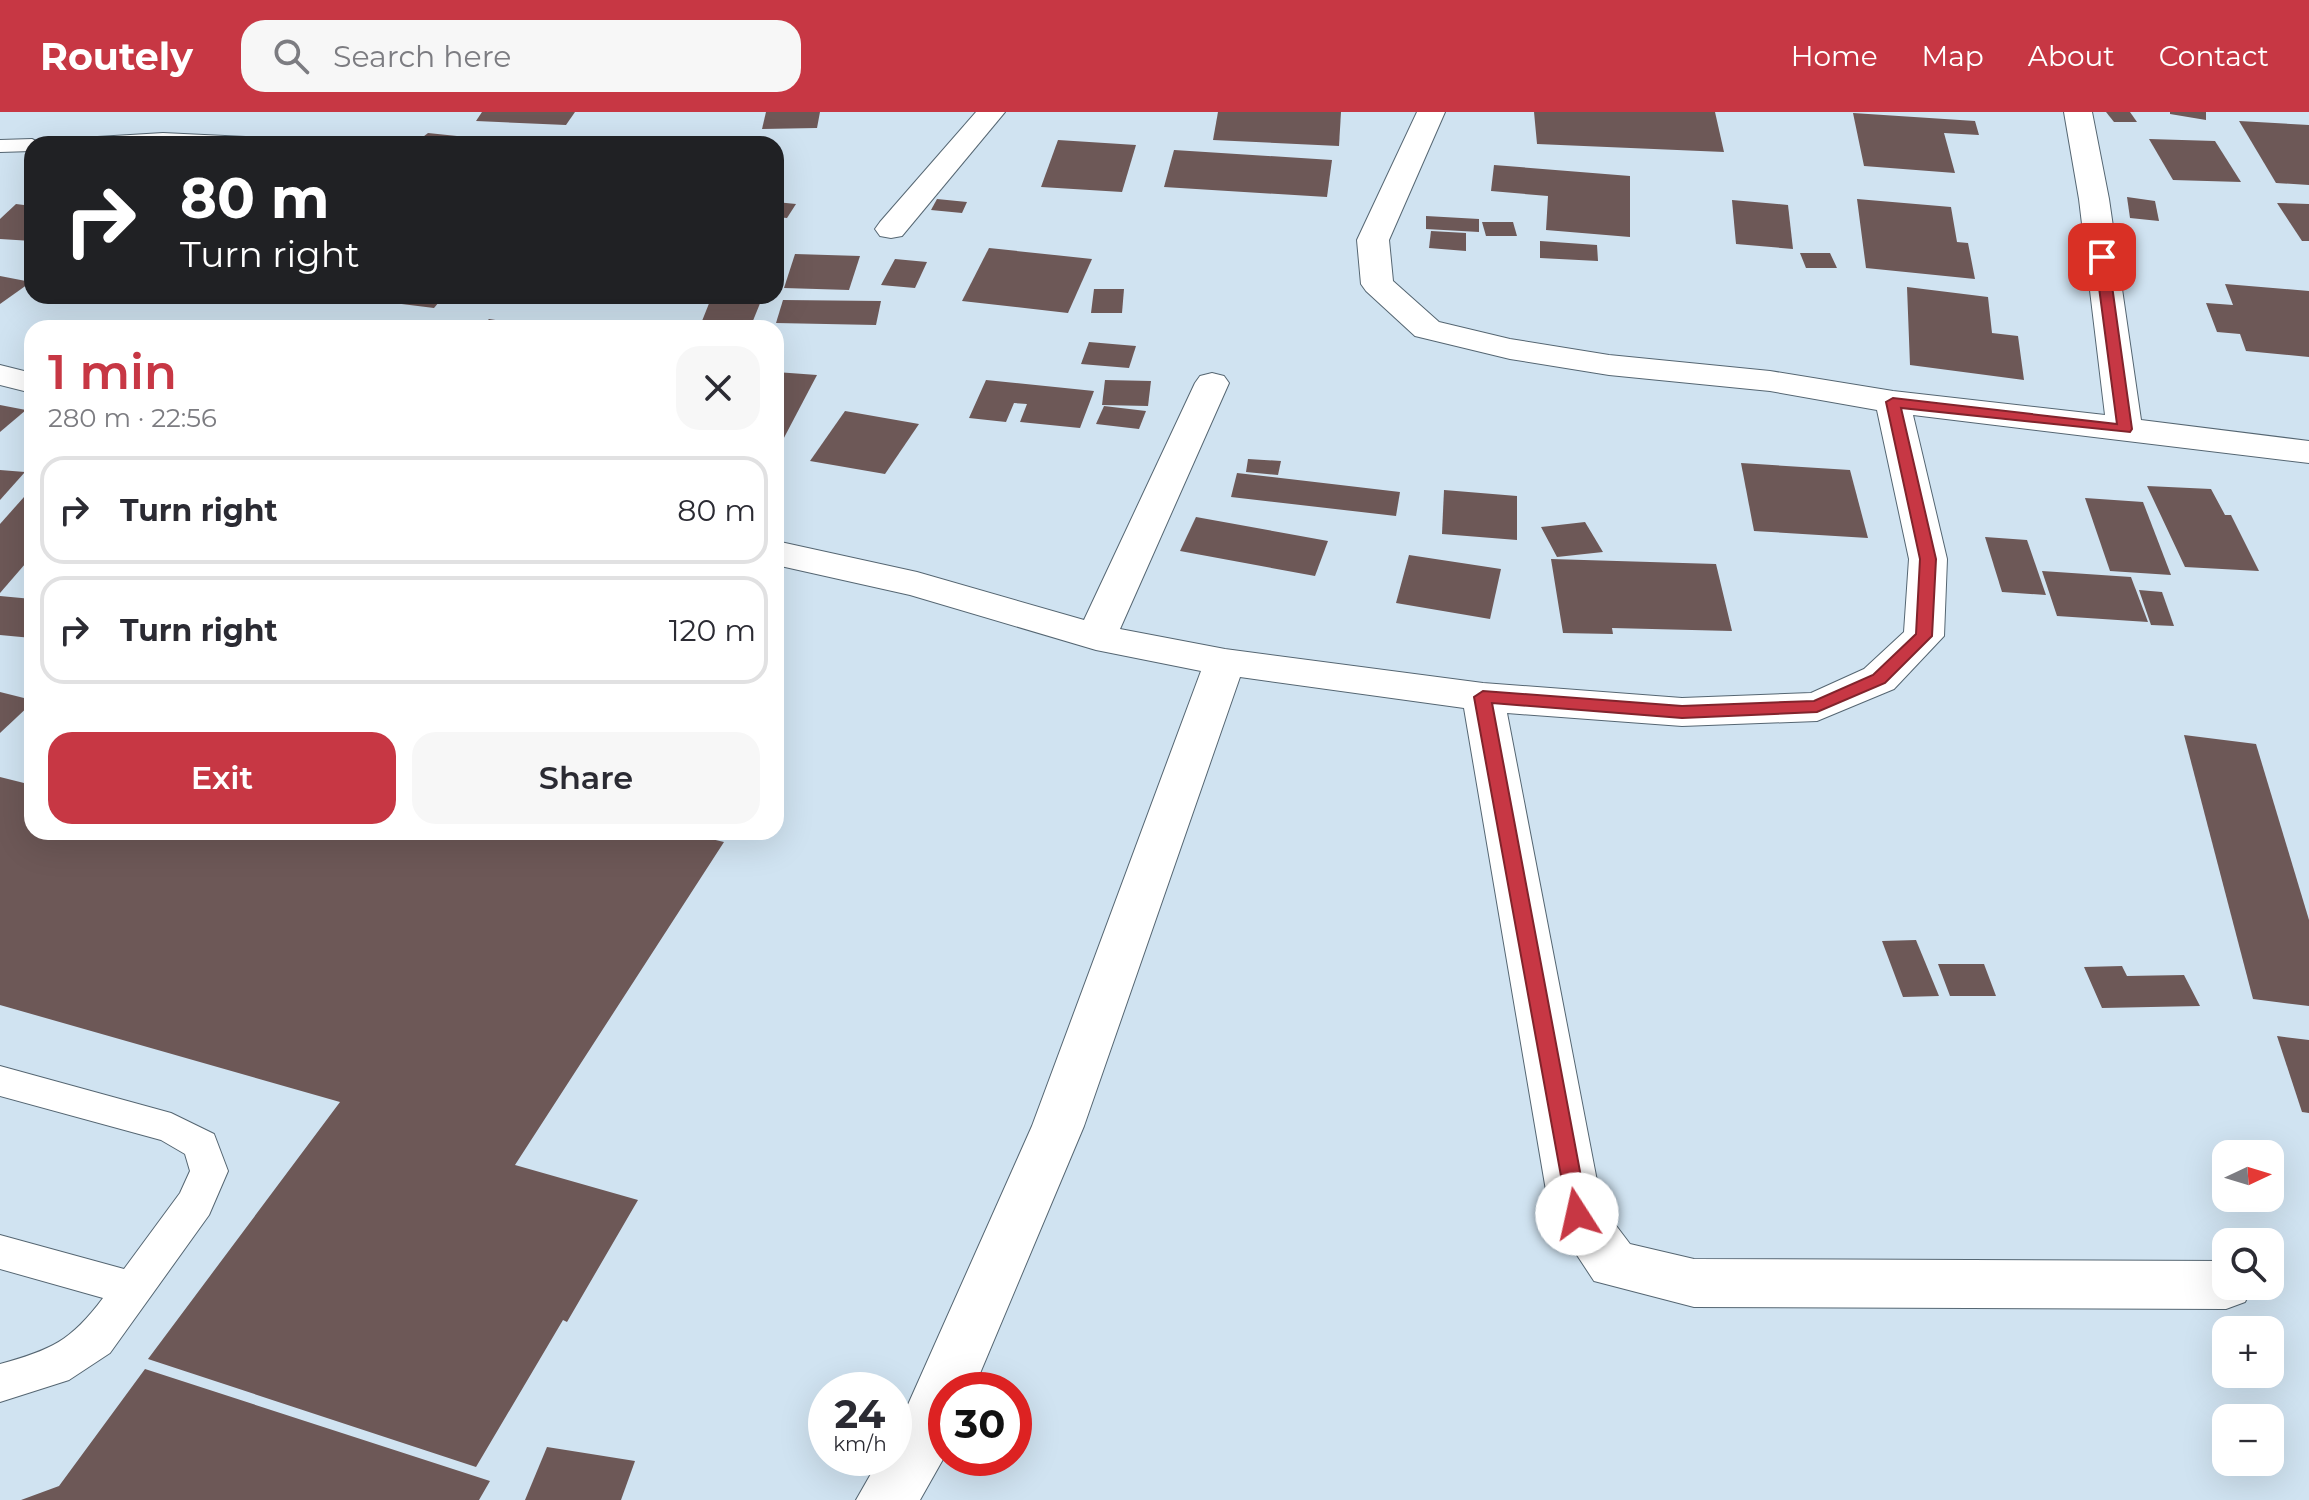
<!DOCTYPE html>
<html lang="en">
<head>
<meta charset="utf-8">
<style>
  :root { --surface:#fff; --page:#f7f7f7; --text:#2b2b33; --muted:#7c7c81; --line:#e1e1e2; --accent:#c73744 }
  body { margin:0; font-family:Montserrat,sans-serif; background:var(--page); color:var(--text); height:100vh; display:flex; flex-direction:column; font-size:30px; white-space:nowrap }
  * { box-sizing:border-box; margin:0 }
  p { font-size:26px; color:var(--muted) }
  .icon { flex:none; width:44px; height:44px; fill:none; stroke:currentColor; stroke-width:2; stroke-linecap:round; stroke-linejoin:round }
  .map { position:relative; flex:1; overflow:hidden }
  .drawer { position:absolute; left:24px; top:208px; width:760px; height:520px; display:flex; flex-direction:column; background:var(--surface); border-radius:24px; box-shadow:0 8px 32px #0002 }
  .drawer>* { flex:none }
  .top-card { position:absolute; left:24px; top:24px; width:760px; height:168px; border-radius:24px; box-shadow:0 8px 32px #0002; background:#202124; color:#fff; overflow:hidden }
  .needle { width:52px; rotate:86deg }
  .controls { position:absolute; left:2212px; top:1028px; display:grid; gap:16px }
  .controls a { display:grid; place-items:center; width:72px; height:72px; border-radius:16px; background:var(--surface); box-shadow:0 8px 32px #0002; font-size:40px }
  .speed { position:absolute; left:808px; top:1260px; display:flex; gap:16px; font-size:40px; font-weight:700; text-align:center }
  .speed>* { display:grid; place-content:center; width:104px; height:104px; border-radius:50%; background:var(--surface); box-shadow:0 8px 32px #0002; line-height:1 }
  .speed small { font-size:20px; font-weight:400 }
  .speed .limit { border:12px solid #d22; background:#fff; color:#111 }
  .pin { position:absolute; display:grid; place-items:center; width:68px; height:68px; color:#fff; margin:-34px; border-radius:16px; box-shadow:0 4px 12px #0006 }
  .me { position:absolute; width:88px; margin:-44px; rotate:350deg; stroke-linejoin:round; filter:drop-shadow(0 0 6px #0008) }
  .turn { display:flex; align-items:center; gap:28px; height:168px; padding:0 24px; font-size:36px }
  .turn .icon { width:104px; height:104px; stroke-width:2.5 }
  .turn b { display:block; font-size:56px; line-height:68px }
  .round { display:grid; place-items:center; flex:none; width:84px; height:84px; border-radius:24px; background:var(--page) }
  .head { display:flex; align-items:center; justify-content:space-between; height:136px; padding:0 24px }
  h1 { font-size:48px; font-weight:600; line-height:60px; color:var(--accent) }
  .cta { display:flex; gap:16px; margin-top:auto; padding:16px 24px }
  .cta a { flex:1; height:92px; border-radius:24px; background:var(--accent); color:#fff; font-size:32px; font-weight:600; line-height:92px; text-align:center }
  .cta a+a { background:var(--page); color:var(--text) }
  ul { padding:0; list-style:none }
  li { display:flex; align-items:center; gap:24px; height:108px; margin:0 16px 12px; padding:0 8px; border:4px solid var(--line); border-radius:24px }
  li div { flex:1 }
  li b { display:block; font-size:30px }
  li em { font-style:normal }
  header { display:flex; align-items:center; gap:48px; box-sizing:border-box; height:112px; padding:0 40px; background:var(--accent); color:#fff }
  header strong { font-size:38px }
  nav { display:flex; gap:44px; margin-inline-start:auto; font-size:28px }
  .search { width:560px; height:72px; background:var(--page); display:flex; align-items:center; gap:20px; box-sizing:border-box; padding:0 28px; border-radius:24px; color:var(--muted); font-size:30px }
  .map>svg:first-child { display:block }
</style>
</head>
<body>
<header>
<strong>Routely</strong>
<div class="search"><svg class="icon" aria-label="search" viewBox="0 0 24 24"><circle cx="10" cy="10" r="6"/><path d="M15 15l6 6"/></svg>Search here</div>
<nav><a>Home</a><a>Map</a><a>About</a><a>Contact</a></nav>
</header>
<div class="map">
<svg width="2309" height="1388" viewBox="0 0 2309 1388">
  <rect width="100%" height="100%" fill="#d0e3f1"/>
  <g fill="#6d5857">
    <polygon points="482,0 575,0 566,13 476,9"/>
    <polygon points="766,0 820,0 817,16 762,17"/>
    <polygon points="1218,0 1341,0 1339,34 1213,28"/>
    <polygon points="1534,0 1715,0 1724,40 1537,32"/>
    <polygon points="2106,0 2130,0 2137,10 2114,10"/>
    <polygon points="2170,0 2206,0 2206,8 2170,2"/>
    <polygon points="1853,1 1975,9 1979,23 1944,21 1955,61 1864,54"/>
    <polygon points="2239,9 2309,13 2309,73 2276,71"/>
    <polygon points="428,21 514,30 514,32 414,32"/>
    <polygon points="2149,27 2215,29 2241,70 2173,68"/>
    <polygon points="1058,28 1136,33 1122,80 1041,75"/>
    <polygon points="1174,38 1332,48 1327,85 1164,75"/>
    <polygon points="1494,53 1630,64 1630,125 1546,118 1548,84 1491,79"/>
    <polygon points="2127,85 2155,89 2159,109 2130,106"/>
    <polygon points="937,87 967,90 962,101 931,98"/>
    <polygon points="1857,87 1951,95 1957,130 1968,131 1975,167 1866,156"/>
    <polygon points="1732,88 1788,93 1793,137 1736,132"/>
    <polygon points="776,90 796,92 787,106 776,105"/>
    <polygon points="2277,91 2309,92 2309,129 2302,129"/>
    <polygon points="16,92 32,94 32,129 0,127 0,107"/>
    <polygon points="1426,104 1479,107 1479,120 1426,117"/>
    <polygon points="1482,110 1513,110 1517,124 1486,124"/>
    <polygon points="1431,119 1466,121 1466,139 1429,136"/>
    <polygon points="1540,129 1597,133 1598,149 1540,146"/>
    <polygon points="989,136 1092,147 1068,201 962,189"/>
    <polygon points="1800,141 1830,141 1837,156 1806,156"/>
    <polygon points="795,142 860,144 849,178 784,176"/>
    <polygon points="895,147 927,150 915,176 881,173"/>
    <polygon points="0,164 31,170 0,192"/>
    <polygon points="2225,172 2309,179 2309,245 2246,239 2240,222 2217,220 2206,191 2233,193"/>
    <polygon points="1907,175 1988,185 1992,221 2018,224 2024,268 1910,253"/>
    <polygon points="1094,177 1124,177 1122,201 1091,201"/>
    <polygon points="201,184 243,184 234,192"/>
    <polygon points="337,184 444,184 434,196"/>
    <polygon points="712,184 763,184 750,216 700,214"/>
    <polygon points="783,188 881,189 876,213 776,211"/>
    <polygon points="489,207 536,214 536,216 480,216"/>
    <polygon points="261,209 426,213 426,216 256,216"/>
    <polygon points="1089,230 1136,234 1129,256 1081,252"/>
    <polygon points="776,260 817,263 776,341"/>
    <polygon points="986,268 1094,279 1080,316 1020,310 1027,292 1014,291 1006,310 969,306"/>
    <polygon points="1105,268 1151,269 1148,294 1102,293"/>
    <polygon points="0,293 26,298 0,320"/>
    <polygon points="1104,294 1146,299 1139,317 1096,312"/>
    <polygon points="845,299 919,312 885,362 810,349"/>
    <polygon points="1248,347 1281,349 1278,363 1246,360"/>
    <polygon points="1741,351 1850,358 1868,426 1754,419"/>
    <polygon points="0,358 25,360 0,388"/>
    <polygon points="1237,361 1400,380 1396,404 1231,385"/>
    <polygon points="2147,374 2211,377 2225,403 2231,403 2259,459 2185,455"/>
    <polygon points="32,376 32,444 0,481 0,412"/>
    <polygon points="1444,378 1517,384 1517,428 1442,422"/>
    <polygon points="2085,386 2143,390 2171,463 2110,459"/>
    <polygon points="1196,405 1328,429 1315,464 1180,439"/>
    <polygon points="1585,410 1603,440 1557,445 1541,415"/>
    <polygon points="1985,425 2027,428 2046,483 2002,480"/>
    <polygon points="1409,443 1501,457 1490,507 1396,491"/>
    <polygon points="1551,447 1716,452 1732,519 1612,516 1613,522 1563,521"/>
    <polygon points="2042,459 2131,465 2148,510 2057,504"/>
    <polygon points="2139,478 2162,480 2174,514 2151,513"/>
    <polygon points="0,484 32,487 32,526 0,523"/>
    <polygon points="0,580 32,588 32,591 0,621"/>
    <polygon points="2184,623 2256,632 2309,808 2309,894 2253,887"/>
    <polygon points="0,665 28,672 32,668 32,720 682,720 724,730 515,1053 638,1088 567,1210 563,1208 476,1355 148,1247 340,990 0,893"/>
    <polygon points="1916,828 1939,884 1903,885 1882,829"/>
    <polygon points="1938,852 1984,852 1996,884 1950,884"/>
    <polygon points="2122,854 2127,864 2184,863 2200,894 2102,896 2084,855"/>
    <polygon points="2277,924 2309,928 2309,1001 2302,1000"/>
    <polygon points="145,1257 490,1369 479,1388 21,1388 59,1374"/>
    <polygon points="547,1335 635,1349 621,1388 525,1388"/>
  </g>
  <g fill="none" stroke-linecap="round" stroke-linejoin="round">
    <defs>
      <g id="service">
        <polygon points="163,21 268,26 279,32 70,32 81,26"/>
        <polygon points="32,27 42,32 32,32 32,39 0,40 0,28"/>
        <path d="M0,954L171,1001L214,1022L228,1059L209,1103L110,1241L69,1268L0,1290V1252C51,1238 71,1229 103,1186L0,1157V1123L124,1157L180,1081L190,1059L185,1042L161,1028L0,984Z"/>
      </g>
      <g id="minor">
        <polygon points="976,0 1005,0 902,124 891,126 880,124 875,117 880,110"/>
        <polygon points="1417,0 1445,0 1389,128 1393,169 1439,210 1510,227 1609,243 1770,259 1893,279 2105,303 2079,87 2064,0 2092,0 2109,87 2141,308 2309,329 2309,351 1913,303 1947,447 1944,524 1894,577 1817,609 1682,614 1507,601 1602,1095 1630,1132 1694,1147 2226,1149 2226,1174 2253,1174 2245,1190 2226,1197 1694,1195 1594,1169 1550,1102 1464,596 1240,565 1084,1014 973,1278 946,1278 946,1342 920,1388 856,1388 880,1346 894,1346 894,1324 1032,1014 1201,559 1096,538 910,483 776,453 776,429 917,460 1084,508 1195,271 1200,264 1212,261 1224,264 1229,271 1120,517 1225,537 1483,571 1682,586 1811,581 1864,557 1904,520 1909,447 1877,298 1770,279 1609,263 1510,247 1415,224 1366,179 1361,172 1357,128"/>
        <polygon points="0,253 32,261 32,281 0,273"/>
      </g>
    </defs>
    <use href="#service" stroke="#556672" stroke-width="2"/>
    <use href="#minor" stroke="#556672" stroke-width="2"/>
    <use href="#service" fill="#fff" fill-rule="evenodd"/>
    <use href="#minor" fill="#fff" fill-rule="evenodd"/>
  </g>
  <polygon fill="#c73744" stroke="#81242c" stroke-width="2" points="2102,141 2108,145 2132,317 2130,320 1901,296 1936,447 1932,524 1885,571 1817,600 1682,606 1492,591 1588,1102 1585,1108 1577,1111 1569,1108 1474,585 1483,579 1682,594 1814,589 1873,563 1916,522 1920,447 1886,290 1893,286 2117,312 2095,145"/>
</svg>
<div class="controls">
<a><svg class="needle" viewBox="-14 -14 28 28"><path d="M0-13l5 13h-10z" fill="#e53935"/><path d="M0 13l5-13h-10z" fill="#7c7c81"/></svg></a>
<a><svg class="icon" aria-label="search" viewBox="0 0 24 24"><circle cx="10" cy="10" r="6"/><path d="M15 15l6 6"/></svg></a>
<a>+</a>
<a>−</a>
</div>
<div class="speed"><div>24<small>km/h</small></div><div class="limit">30</div></div>
<div class="pin" style="left:2102px;top:145px;background:#d93025"><svg class="icon" aria-label="arrive" viewBox="0 0 24 24"><path d="M6 21V4h12l-3 4 3 4H6"/></svg></div>
<svg class="me" style="left:1577px;top:1102px" viewBox="-20 -20 40 40"><circle r="19" fill="#fff"/><path d="M0-13L10 11 0 6-10 11z" fill="#c73744"/></svg>
<div class="top-card">
<div class="turn"><svg class="icon" aria-label="right" viewBox="0 0 24 24"><path d="M7 20v-9h11M14 6l5 5-5 5"/></svg><div><b>80 m</b>Turn right</div></div>
</div>
<section class="drawer">
<div class="head"><div><h1>1 min</h1><p>280 m · 22:56</p></div><a class="round"><svg class="icon" aria-label="close" viewBox="0 0 24 24"><path d="M6 6l12 12M18 6L6 18"/></svg></a></div>
<ul>
<li><svg class="icon" aria-label="right" viewBox="0 0 24 24"><path d="M7 20v-9h11M14 6l5 5-5 5"/></svg><div><b>Turn right</b></div><em>80 m</em></li>
<li><svg class="icon" aria-label="right" viewBox="0 0 24 24"><path d="M7 20v-9h11M14 6l5 5-5 5"/></svg><div><b>Turn right</b></div><em>120 m</em></li>
</ul>
<div class="cta"><a>Exit</a><a>Share</a></div>
</section>
</div>
</body>
</html>
